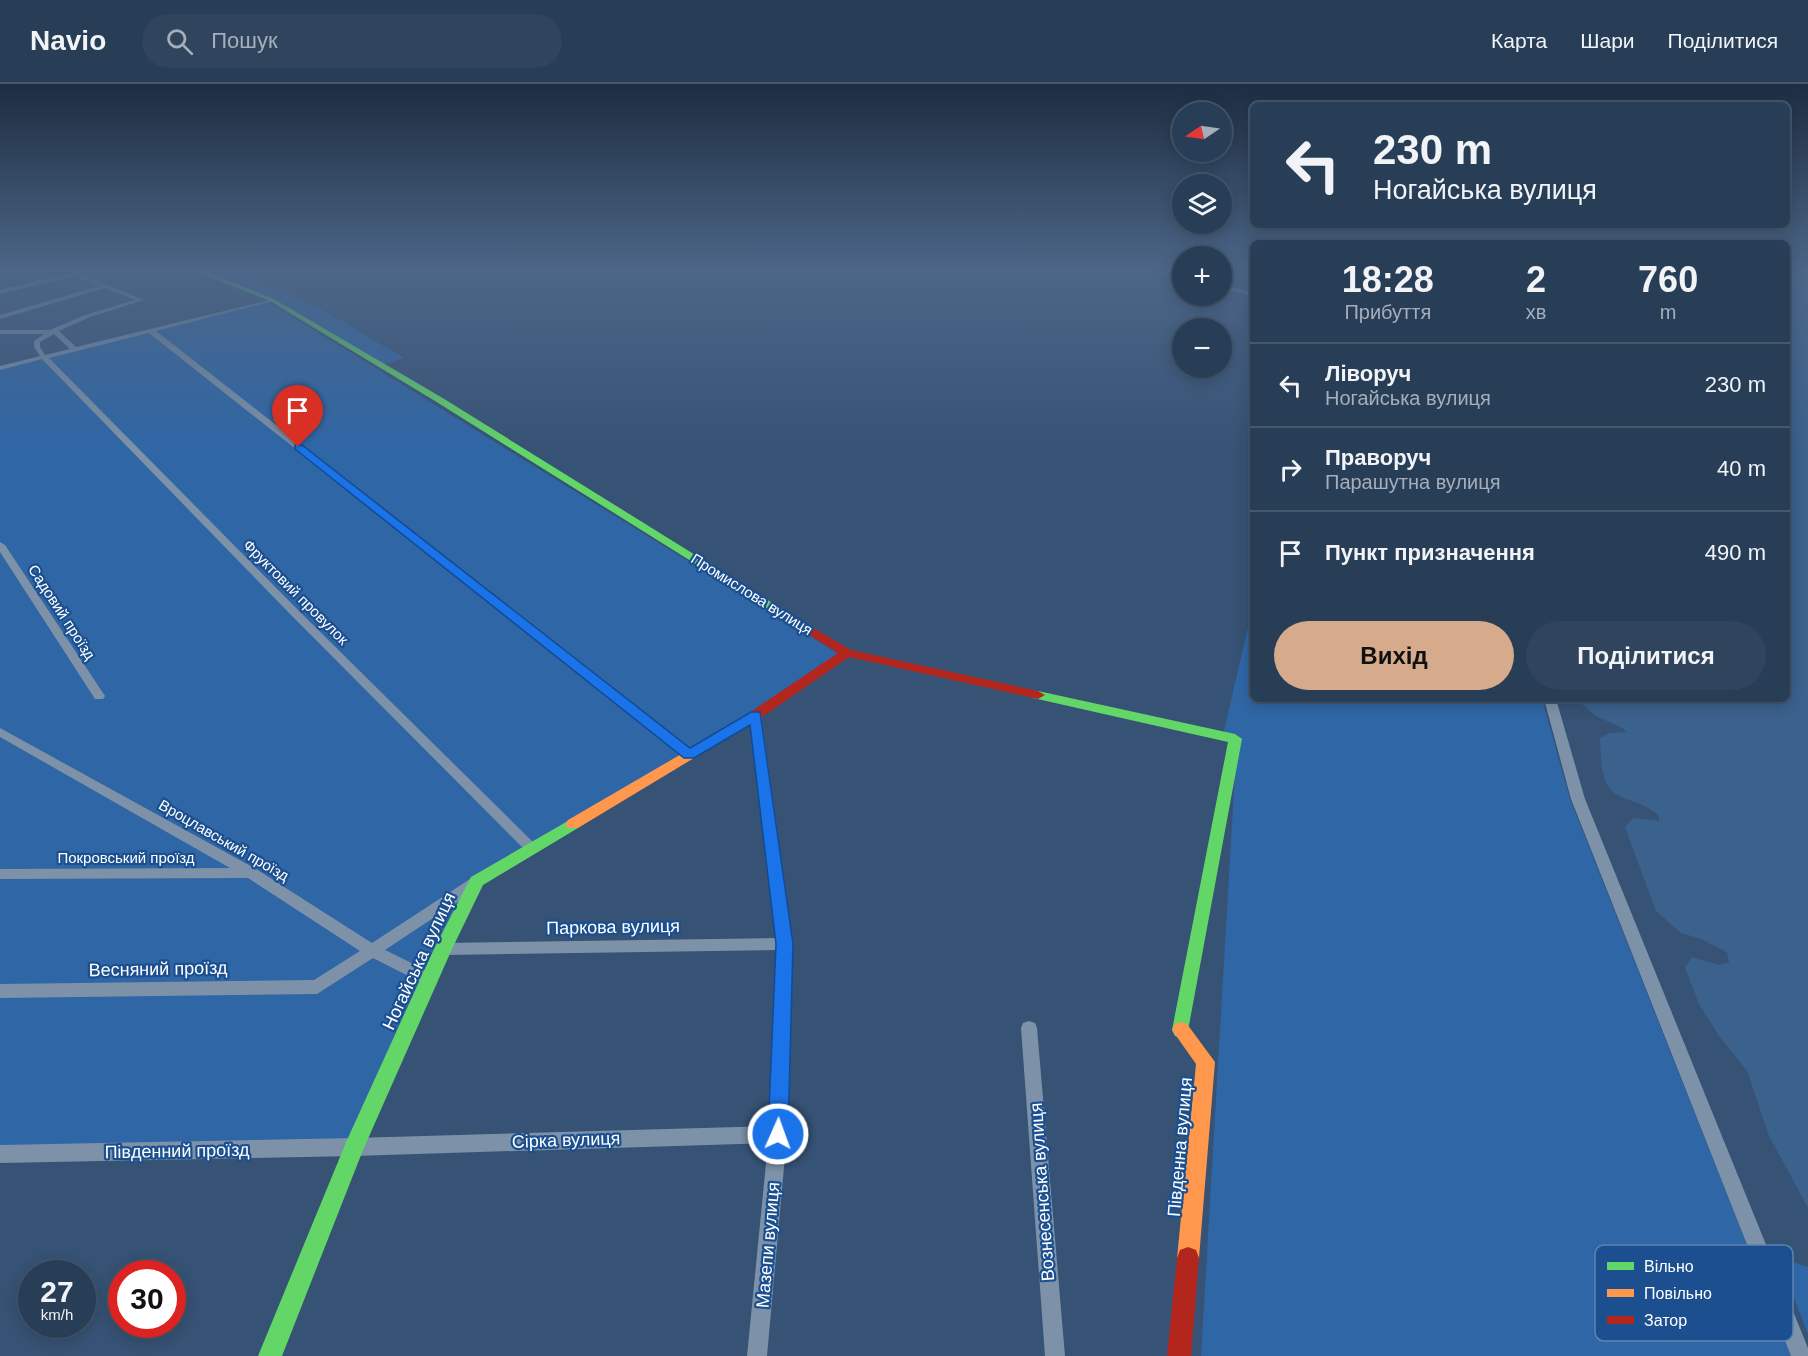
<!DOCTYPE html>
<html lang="uk">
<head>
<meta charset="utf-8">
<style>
  :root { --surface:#283e57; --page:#30455d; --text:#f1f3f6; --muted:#a5aeba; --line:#44576d; --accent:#d6ab8b }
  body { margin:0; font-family:Helvetica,sans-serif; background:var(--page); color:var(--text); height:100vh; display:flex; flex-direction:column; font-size:22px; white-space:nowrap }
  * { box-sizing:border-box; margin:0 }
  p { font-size:20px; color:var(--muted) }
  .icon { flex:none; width:33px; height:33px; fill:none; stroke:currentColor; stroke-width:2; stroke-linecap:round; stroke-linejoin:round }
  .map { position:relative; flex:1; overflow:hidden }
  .panel { position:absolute; left:1250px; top:156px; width:540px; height:462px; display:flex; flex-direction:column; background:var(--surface); border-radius:9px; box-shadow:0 3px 15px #0003,0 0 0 2px var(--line) }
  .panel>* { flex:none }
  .guide { position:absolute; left:1250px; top:18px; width:540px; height:126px; border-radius:9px; box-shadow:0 3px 15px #0003,0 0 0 2px var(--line); background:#283e57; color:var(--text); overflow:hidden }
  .needle { width:39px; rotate:257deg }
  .buttons { position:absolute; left:1172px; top:18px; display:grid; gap:12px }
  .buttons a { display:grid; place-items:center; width:60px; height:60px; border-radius:50%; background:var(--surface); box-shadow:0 3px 15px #0003,0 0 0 2px var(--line); font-size:30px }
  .speed { position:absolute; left:18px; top:1176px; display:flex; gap:12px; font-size:30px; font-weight:700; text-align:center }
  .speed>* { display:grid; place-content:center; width:78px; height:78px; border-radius:50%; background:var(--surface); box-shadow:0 3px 15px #0003,0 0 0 2px var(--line); line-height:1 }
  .speed small { font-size:15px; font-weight:400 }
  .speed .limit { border:9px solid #d22; background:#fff; color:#111 }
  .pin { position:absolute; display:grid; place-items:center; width:51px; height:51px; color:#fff; margin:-62px -26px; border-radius:50% 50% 50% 0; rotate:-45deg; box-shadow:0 0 6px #0007 }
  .pin .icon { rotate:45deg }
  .me { position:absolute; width:66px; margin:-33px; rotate:2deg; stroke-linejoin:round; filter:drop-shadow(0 0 4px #0008) }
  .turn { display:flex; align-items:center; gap:21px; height:126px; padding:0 24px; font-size:27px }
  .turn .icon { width:78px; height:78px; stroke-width:2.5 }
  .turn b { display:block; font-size:42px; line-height:51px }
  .eta { display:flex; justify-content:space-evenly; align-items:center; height:102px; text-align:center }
  .eta b { font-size:36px; font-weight:600; line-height:42px }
  .cta { display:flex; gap:12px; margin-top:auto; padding:12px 24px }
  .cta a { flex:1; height:69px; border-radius:36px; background:var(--accent); color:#111; font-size:24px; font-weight:600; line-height:69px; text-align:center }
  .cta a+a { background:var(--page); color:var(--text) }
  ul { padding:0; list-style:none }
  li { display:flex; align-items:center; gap:18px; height:84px; padding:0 24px; border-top:2px solid var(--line) }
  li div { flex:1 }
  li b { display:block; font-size:22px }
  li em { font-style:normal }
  header { display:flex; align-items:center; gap:36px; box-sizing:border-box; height:84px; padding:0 30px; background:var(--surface); border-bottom:2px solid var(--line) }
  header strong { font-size:28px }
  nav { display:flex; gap:33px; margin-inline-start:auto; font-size:21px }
  .search { width:420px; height:54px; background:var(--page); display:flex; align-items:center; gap:15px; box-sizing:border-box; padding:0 21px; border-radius:33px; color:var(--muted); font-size:22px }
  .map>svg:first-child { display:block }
</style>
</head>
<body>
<header>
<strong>Navio</strong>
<div class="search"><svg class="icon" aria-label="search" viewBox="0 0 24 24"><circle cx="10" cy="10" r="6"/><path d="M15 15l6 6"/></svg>Пошук</div>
<nav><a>Карта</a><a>Шари</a><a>Поділитися</a></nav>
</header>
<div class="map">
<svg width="1808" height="1272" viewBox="0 0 1808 1272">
  <rect width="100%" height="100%" fill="#365274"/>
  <g fill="#2f66a5">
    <polygon points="202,187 233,187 313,220 404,274 385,280 275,215"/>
    <polygon points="268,218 844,573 477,797 354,1063 0,1070 0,285"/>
    <polygon points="1252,526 1252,615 1542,615 1570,715 1791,1272 1201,1272 1237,654 1223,651"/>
    <polygon points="1778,1173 1808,1183 1808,1250"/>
  </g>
  <path fill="#3b618d" d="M1787,187H1808V1124L1769,1052L1747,987L1719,952L1699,920L1685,884L1692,873L1719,881L1729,878L1727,868L1701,855L1681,849L1656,827L1625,743L1633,734L1659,737V732C1647,721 1636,719 1621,713C1599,703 1601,675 1600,654L1610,649L1626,648L1624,645L1596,632L1576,615H1786Z"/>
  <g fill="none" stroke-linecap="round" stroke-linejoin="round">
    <g fill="#7d92a8" fill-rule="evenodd">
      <path d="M72,187H90L81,190L144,216L90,233L59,247L76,263L274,215V217L156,247L693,667L695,670L693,673H685L149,249L49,274L301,529L538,763L536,767L531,768L526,767L293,533L42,275L0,286V282L40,272L34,263V257L44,250H0V246H50L85,231L135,216L105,204L0,235V231L99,202L74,192L0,210V206L69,189ZM54,250L70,265L45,271L40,263V258Z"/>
      <polygon points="1165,187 1182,190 1182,194 1165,189"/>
      <polygon points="1221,200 1252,208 1252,212 1221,204"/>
      <polygon points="0,458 5,461 103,609 105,612 103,615 95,615 0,468"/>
      <polygon points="1544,615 1556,615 1585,715 1808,1264 1808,1272 1791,1272 1571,715"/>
      <polygon points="755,627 761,631 793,860 787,1050 767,1272 747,1272 768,1059 354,1072 0,1079 0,1061 354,1054 769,1042 777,866 443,871 438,869 435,865 438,861 443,859 777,854 749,631"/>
      <polygon points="0,644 256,785 372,859 470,795 475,793 480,795 482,799 480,803 385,866 436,891 438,896 436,901 430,903 373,874 317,910 0,914 0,900 314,896 360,867 248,794 0,795 0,785 230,784 0,653"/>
      <polygon points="1029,937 1035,939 1037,944 1065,1272 1045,1272 1021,944 1023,939"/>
    </g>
    <g fill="#63d668" fill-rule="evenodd">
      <polygon points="195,187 204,187 274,215 441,313 816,546 814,549 806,549 435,317 270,217"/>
      <polygon points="1159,187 1176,187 1162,189"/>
      <polygon points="1038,607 1235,650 1242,655 1187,952 1181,954 1175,952 1172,946 1228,658 1033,614 1031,611 1033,608"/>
      <polygon points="573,734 578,736 581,740 578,744 483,801 452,865 363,1066 282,1272 258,1272 347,1056 434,865 471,793"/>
    </g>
    <g fill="#ff974d" fill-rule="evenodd">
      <polygon points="757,626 762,627 764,630 762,633 578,744 568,744 565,740 568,736"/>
      <polygon points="1181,938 1187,940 1215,978 1199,1174 1196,1182 1188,1185 1180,1182 1177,1174 1196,980 1172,946 1175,940"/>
    </g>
    <g fill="#b3261e" fill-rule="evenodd">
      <polygon points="810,542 851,566 1038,607 1045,611 1038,615 849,573 762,633 752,633 750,630 752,627 838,569 806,549 804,546"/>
      <polygon points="1188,1163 1196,1166 1199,1174 1191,1272 1167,1272 1177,1174 1180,1166"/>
    </g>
  </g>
  <linearGradient id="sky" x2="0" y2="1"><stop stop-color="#1e2d40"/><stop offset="0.51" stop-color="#4c6688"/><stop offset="1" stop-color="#4c6688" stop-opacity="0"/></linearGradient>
  <rect width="1808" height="365" fill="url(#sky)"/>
  <polygon fill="#1a73e8" stroke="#114b97" stroke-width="1.5" points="295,361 302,361 690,664 751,628 760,628 793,860 788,1050 785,1056 778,1059 771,1056 768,1050 776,860 750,641 694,674 684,674 295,365"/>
  <g text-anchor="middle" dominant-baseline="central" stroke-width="4.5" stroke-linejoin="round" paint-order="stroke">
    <g font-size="15" fill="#fff" stroke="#1b4f8f">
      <text transform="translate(296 508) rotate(45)">Фруктовий провулок</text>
      <text transform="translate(752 510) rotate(32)">Промислова вулиця</text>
      <text transform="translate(62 528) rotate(57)">Садовий проїзд</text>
      <text transform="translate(224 756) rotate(30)">Вроцлавський проїзд</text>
      <text x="126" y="773">Покровський проїзд</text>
    </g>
    <g font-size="18" fill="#fff" stroke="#1b4f8f">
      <text transform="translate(613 843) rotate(-1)">Паркова вулиця</text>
      <text transform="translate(419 877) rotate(-65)">Ногайська вулиця</text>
      <text transform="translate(158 885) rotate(-1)">Весняний проїзд</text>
      <text transform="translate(566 1056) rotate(-2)">Сірка вулиця</text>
      <text transform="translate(1180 1063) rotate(-85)">Південна вулиця</text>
      <text transform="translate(177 1067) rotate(-1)">Південний проїзд</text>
      <text transform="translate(1042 1108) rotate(-94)">Вознесенська вулиця</text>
      <text transform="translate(768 1161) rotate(-85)">Мазепи вулиця</text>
    </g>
  </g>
  <rect x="1595" y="1161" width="198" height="96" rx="9" fill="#1b4f8f" stroke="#5f84b1" stroke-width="1.5"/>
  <rect x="1607" y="1178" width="27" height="8" fill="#63d668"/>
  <rect x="1607" y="1205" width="27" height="8" fill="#ff974d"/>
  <rect x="1607" y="1232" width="27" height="8" fill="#b3261e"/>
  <g font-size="16" fill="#fff">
    <text x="1644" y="1188">Вільно</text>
    <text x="1644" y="1215">Повільно</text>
    <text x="1644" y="1242">Затор</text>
  </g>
</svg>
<div class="buttons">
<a><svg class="needle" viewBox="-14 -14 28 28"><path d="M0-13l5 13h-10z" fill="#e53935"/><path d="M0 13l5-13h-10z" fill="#a5aeba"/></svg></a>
<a><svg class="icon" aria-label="layers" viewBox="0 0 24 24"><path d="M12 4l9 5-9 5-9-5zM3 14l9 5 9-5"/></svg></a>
<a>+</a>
<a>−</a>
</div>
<div class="speed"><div>27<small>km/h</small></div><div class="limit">30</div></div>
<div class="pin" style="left:298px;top:363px;background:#d93025"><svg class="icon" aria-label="arrive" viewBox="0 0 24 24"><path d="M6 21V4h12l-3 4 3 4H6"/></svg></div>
<svg class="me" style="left:778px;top:1050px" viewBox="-20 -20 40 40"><circle r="17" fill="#1a73e8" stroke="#fff" stroke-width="3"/><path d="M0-11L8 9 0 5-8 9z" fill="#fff"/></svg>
<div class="guide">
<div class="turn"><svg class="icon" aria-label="left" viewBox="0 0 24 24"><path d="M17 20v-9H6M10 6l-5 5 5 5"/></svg><div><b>230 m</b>Ногайська вулиця</div></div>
</div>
<section class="panel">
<div class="eta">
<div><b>18:28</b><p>Прибуття</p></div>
<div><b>2</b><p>хв</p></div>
<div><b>760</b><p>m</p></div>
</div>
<ul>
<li><svg class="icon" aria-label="left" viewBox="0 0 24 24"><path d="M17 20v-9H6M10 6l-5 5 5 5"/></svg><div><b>Ліворуч</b><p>Ногайська вулиця</p></div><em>230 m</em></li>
<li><svg class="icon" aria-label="right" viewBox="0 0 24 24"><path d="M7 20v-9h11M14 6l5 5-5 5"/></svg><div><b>Праворуч</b><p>Парашутна вулиця</p></div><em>40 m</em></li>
<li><svg class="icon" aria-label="arrive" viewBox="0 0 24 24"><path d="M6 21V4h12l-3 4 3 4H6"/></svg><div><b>Пункт призначення</b></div><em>490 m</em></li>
</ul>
<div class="cta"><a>Вихід</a><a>Поділитися</a></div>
</section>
</div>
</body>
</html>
